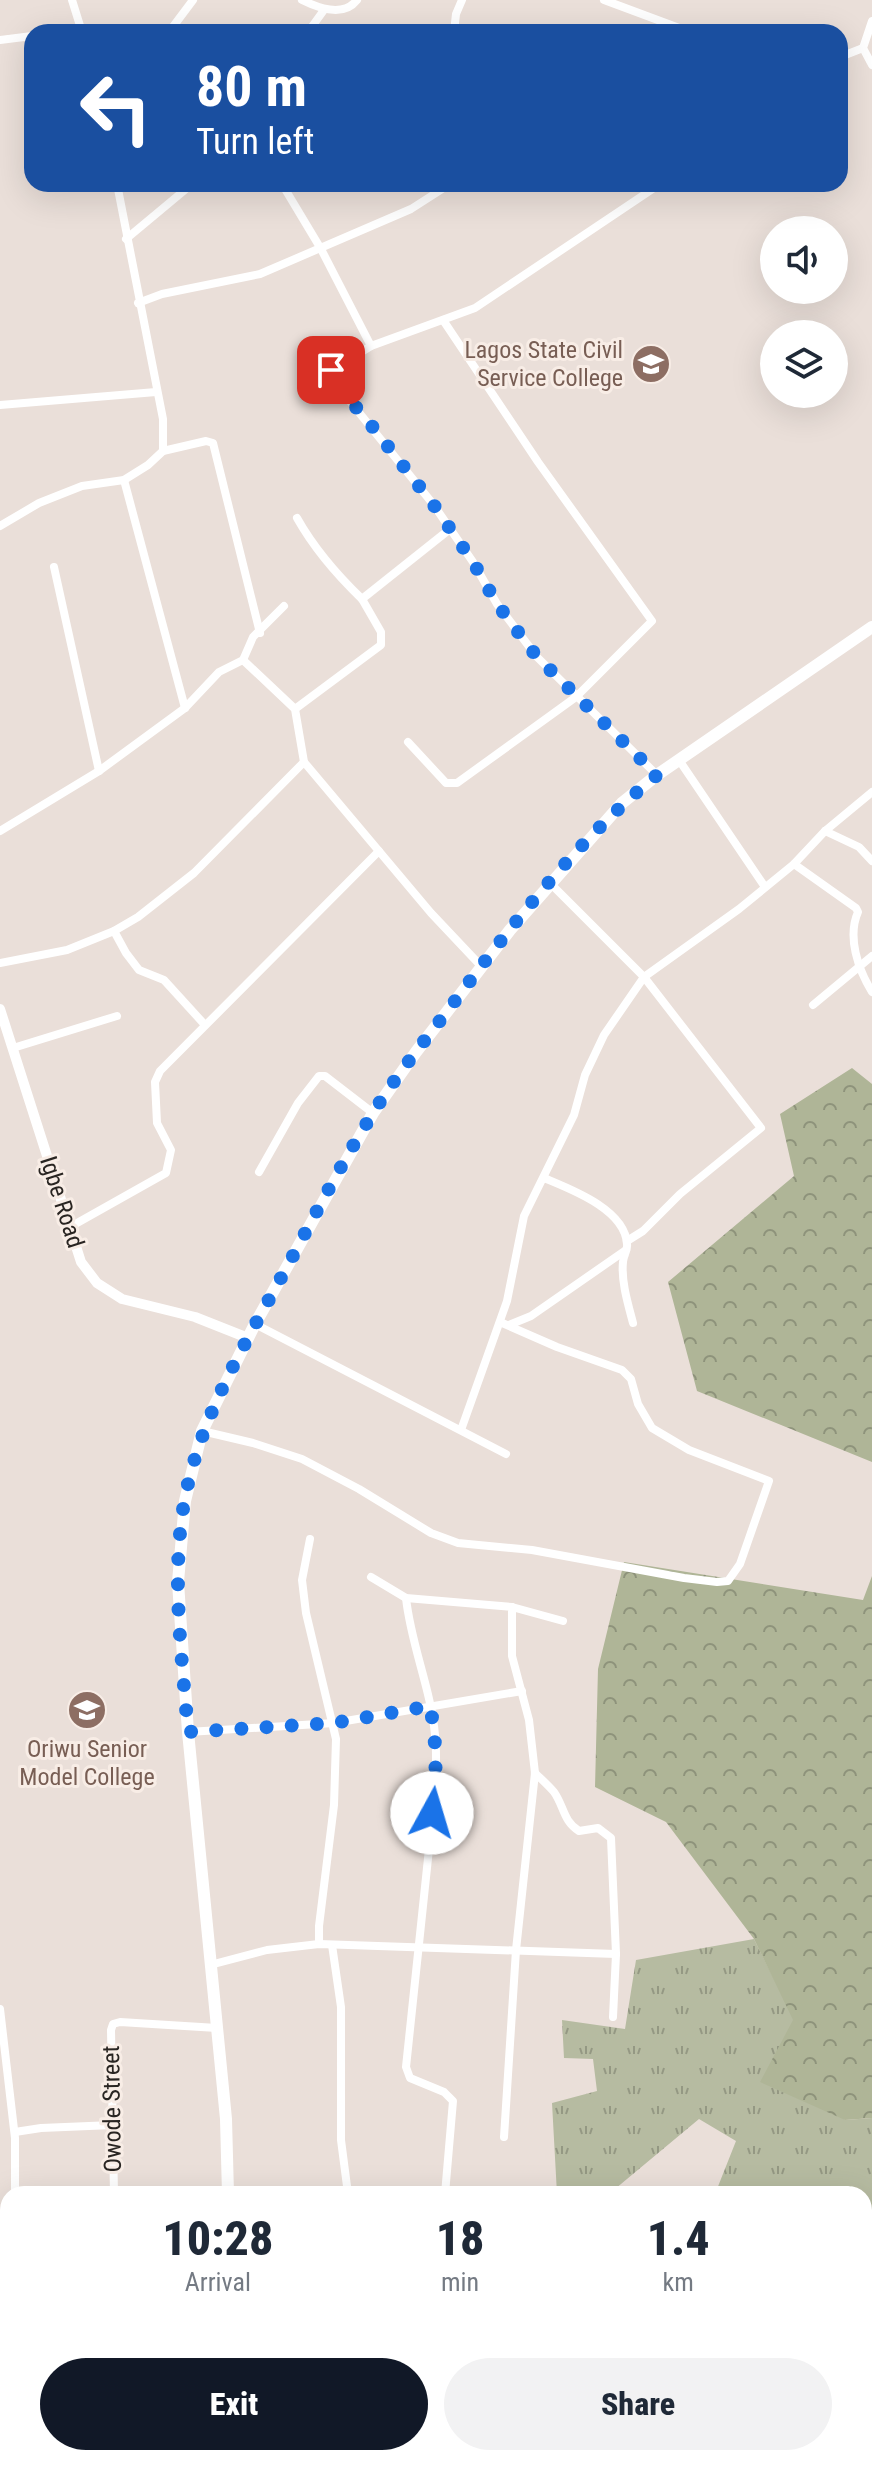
<!DOCTYPE html>
<html lang="en">
<head>
<meta charset="utf-8">
<style>
  :root { --surface:#fff; --page:#f2f2f3; --text:#1f2937; --muted:#747a83; --accent:#111827 }
  body { margin:0; font-family:"Roboto Condensed",sans-serif; background:var(--page); color:var(--text); height:100vh; display:flex; flex-direction:column; font-size:30px; white-space:nowrap }
  * { box-sizing:border-box; margin:0 }
  p { font-size:26px; color:var(--muted) }
  .icon { flex:none; width:44px; height:44px; fill:none; stroke:currentColor; stroke-width:2; stroke-linecap:round; stroke-linejoin:round }
  .map { position:relative; flex:1; overflow:hidden }
  .drawer { position:absolute; left:0px; top:2186px; width:872px; height:280px; display:flex; flex-direction:column; background:var(--surface); border-radius:24px 24px 0 0; box-shadow:0 8px 32px #0002 }
  .drawer>* { flex:none }
  .banner { position:absolute; left:24px; top:24px; width:824px; height:168px; border-radius:24px; box-shadow:0 8px 32px #0002; background:#1a4fa0; color:#fff; overflow:hidden }
  .tools { position:absolute; left:760px; top:216px; display:grid; gap:16px }
  .tools a { display:grid; place-items:center; width:88px; height:88px; border-radius:50%; background:var(--surface); box-shadow:0 8px 32px #0002; font-size:40px }
  .pin { position:absolute; display:grid; place-items:center; width:68px; height:68px; color:#fff; margin:-34px; border-radius:16px; box-shadow:0 4px 12px #0006 }
  .me { position:absolute; width:88px; margin:-44px; rotate:6deg; stroke-linejoin:round; filter:drop-shadow(0 0 6px #0008) }
  .turn { display:flex; align-items:center; gap:28px; height:168px; padding:0 40px; font-size:36px }
  .turn .icon { width:104px; height:104px; stroke-width:2.5 }
  .turn b { display:block; font-size:56px; line-height:68px }
  .eta { display:flex; justify-content:space-evenly; align-items:center; height:136px; text-align:center }
  .eta b { font-size:48px; font-weight:800; line-height:56px }
  .primary-button { display:flex; gap:16px; margin-top:auto; padding:16px 40px }
  .primary-button a { flex:1; height:92px; border-radius:48px; background:var(--accent); color:#fff; font-size:32px; font-weight:800; line-height:92px; text-align:center }
  .primary-button a+a { background:var(--page); color:var(--text) }
  .map>svg:first-child { display:block }
</style>
</head>
<body>
<div class="map">
<svg width="872" height="2466" viewBox="0 0 872 2466">
  <defs>
    <pattern id="grass-tufts" width="24" height="20" patternUnits="userSpaceOnUse" patternTransform="scale(2)"><rect width="24" height="20" fill="#b6bba1"/><path d="M3 7l-1-3M5 7V3M7 7l1-3M15 17l-1-3M17 17v-4M19 17l1-3" fill="none" stroke="#949883"/></pattern>
    <pattern id="forest-crowns" width="20" height="18" patternUnits="userSpaceOnUse" patternTransform="scale(2)"><rect width="20" height="18" fill="#afb597"/><path d="M2 6a3 3 0 1 1 6 0M12 15a3 3 0 1 1 6 0" fill="none" stroke="#8e937b"/></pattern>
  </defs>
  <rect width="100%" height="100%" fill="#eadfd9"/>
  <polygon fill="url(#grass-tufts)" points="754,1939 845,2120 872,2118 872,2466 697,2465 703,2458 742,2458 753,2464 758,2458 864,2458 864,2194 715,2194 736,2141 699,2119 609,2194 557,2194 552,2103 597,2091 593,2059 564,2058 562,2020 625,2029 636,1960"/>
  <g fill="url(#forest-crowns)">
    <polygon points="852,1068 872,1084 872,1462 697,1391 668,1282 794,1176 780,1114"/>
    <polygon points="624,1562 863,1600 872,1576 872,2118 845,2120 760,2082 793,2020 754,1939 666,1822 595,1787 598,1669"/>
  </g>
  <g fill="none" stroke-linecap="round" stroke-linejoin="round">
    <g stroke="#fff" stroke-width="8">
      <polyline points="72,0 82,32"/>
      <path d="M302,0C318,8 343,18 357,0"/>
      <polyline points="604,0 690,32"/>
      <polyline points="872,21 863,48 872,65"/>
      <polyline points="63,32 82,30"/>
      <polyline points="169,32 193,0"/>
      <polyline points="308,32 324,10"/>
      <polyline points="454,32 456,14 462,0"/>
      <polyline points="0,40 32,36"/>
      <polyline points="840,57 863,48"/>
      <polyline points="282,184 321,249 371,346"/>
      <polyline points="126,239 192,184"/>
      <polyline points="138,303 162,294 260,274 411,209 450,184"/>
      <polyline points="0,405 156,392"/>
      <polyline points="163,451 206,441 213,443 260,633"/>
      <polyline points="124,480 185,708"/>
      <path d="M297,518C315,550 336,574 362,599"/>
      <polyline points="0,526 39,503 82,486 124,480 148,465 163,451 163,419 117,184"/>
      <polyline points="54,567 99,771"/>
      <polyline points="243,660 295,709 304,762 431,913 481,966"/>
      <polyline points="295,709 381,645 381,632 362,599 450,529"/>
      <polyline points="408,742 446,783 457,783 576,697 652,621 538,462 443,320"/>
      <polyline points="679,760 765,887"/>
      <polyline points="657,775 537,657 497,604 473,562 433,504 327,373 371,346 475,308 660,184"/>
      <polyline points="0,831 99,771 185,708 219,672 243,660 253,637 284,606"/>
      <polyline points="825,831 859,847 872,861"/>
      <path d="M794,864L856,908L858,912C847,937 858,969 872,992"/>
      <polyline points="550,883 644,977 761,1128 680,1194 643,1231 627,1241"/>
      <polyline points="114,931 126,953 139,970 164,980 205,1025"/>
      <polyline points="0,963 67,950 114,931 138,917 194,873 304,762"/>
      <polyline points="813,1005 872,956"/>
      <polyline points="13,1048 117,1016"/>
      <polyline points="259,1172 298,1103 319,1076 325,1076 373,1113"/>
      <path d="M544,1178C570,1189 625,1209 627,1244C628,1251 623,1256 623,1262C621,1281 628,1304 633,1323"/>
      <polyline points="70,1227 166,1173 171,1150 157,1123 155,1082 160,1071 379,851"/>
      <polyline points="255,1324 506,1454"/>
      <polyline points="509,1325 531,1316 626,1250"/>
      <polyline points="461,1430 507,1301 524,1216 574,1115 585,1075 604,1035 644,977 739,909 794,864 825,831 872,792"/>
      <polyline points="202,1431 253,1443 302,1459 359,1489 431,1533 458,1543 532,1550 684,1578 717,1582 728,1581 740,1564 769,1481 689,1450 652,1428 638,1404 631,1379 622,1370 557,1347 500,1322"/>
      <polyline points="310,1539 302,1580 306,1613 336,1739 334,1805 319,1926 319,1944"/>
      <polyline points="371,1577 406,1598 512,1607 512,1656 529,1720 535,1773 516,1950 504,2137"/>
      <path d="M406,1598C411,1645 431,1689 435,1735C437,1753 436,1773 435,1792L406,2067L410,2078L444,2092L453,2101L445,2194"/>
      <polyline points="512,1607 563,1621"/>
      <polyline points="188,1732 334,1723 522,1691"/>
      <path d="M535,1773C541,1779 548,1785 554,1792C564,1806 563,1821 579,1831L598,1828L611,1838L616,1954L613,2017"/>
      <polyline points="332,1945 341,2007 341,2140 348,2194"/>
      <polyline points="210,1965 267,1950 319,1944 616,1954"/>
      <polyline points="0,2009 15,2138 15,2194"/>
      <polyline points="15,2132 41,2128 113,2125"/>
      <polyline points="114,2194 111,2030 113,2024 120,2022 217,2028"/>
      <polyline points="691,2194 694,2191"/>
      <polyline points="0,2374 8,2320"/>
      <polyline points="83,2466 85,2458"/>
      <polyline points="475,2466 476,2458"/>
      <polyline points="659,2466 665,2458"/>
    </g>
    <polyline stroke="#fff" stroke-width="10" points="0,1009 81,1262 97,1283 122,1299 195,1317 248,1338"/>
    <g stroke="#fff" stroke-width="12">
      <polyline points="228,2194 226,2119 188,1732 178,1582 185,1501 202,1431 255,1324 373,1113 416,1052 510,930 622,803 657,775 872,627"/>
      <polyline points="196,2466 198,2458"/>
    </g>
  </g>
  <g fill="none" stroke-linecap="round" stroke-linejoin="round">
    <path stroke="#1a73e8" stroke-width="14" stroke-dasharray="0 25.2" d="M331,370L327,373L330,379L364,416L433,504L473,562L497,604L537,657L657,775C578,840 513,923 452,1005C424,1042 394,1078 370,1118C338,1169 311,1223 282,1276C242,1349 199,1420 184,1503C171,1578 182,1657 188,1732L334,1723L430,1706C437,1742 437,1777 432,1813"/>
  </g>
  <defs>
    <symbol id="school-disc" viewBox="-11 -11 22 22"><circle r="9.5" fill="#8d6e63" stroke="#f8ede6"/><path d="M0-5L7-2L0 1L-7-2ZM-4 1L0 2.5L4 1V4Q0 6-4 4Z" fill="#fff"/></symbol>
  </defs>
  <g fill-rule="evenodd">
    <use href="#school-disc" x="629" y="342" width="44" height="44"/>
    <use href="#school-disc" x="65" y="1688" width="44" height="44"/>
  </g>
  <g text-anchor="middle" dominant-baseline="central" stroke-width="6" stroke-linejoin="round" paint-order="stroke">
    <g font-size="24" fill="#785e54" stroke="#f8ede6" text-anchor="end">
      <text x="623" y="350">Lagos State Civil<tspan x="623" dy="28">Service College</tspan></text>
      <text x="87" y="1749" text-anchor="middle">Oriwu Senior<tspan x="87" dy="28">Model College</tspan></text>
    </g>
    <g font-size="24" fill="#292522" stroke="#f8ede6">
      <text transform="translate(62 1202) rotate(72)">Igbe Road</text>
      <text transform="translate(112 2109) rotate(-91)">Owode Street</text>
    </g>
  </g>
</svg>
<div class="tools">
<a><svg class="icon" aria-label="sound" viewBox="0 0 24 24"><path d="M4 9h4l5-4v14l-5-4H4zM17 9q2 3 0 6"/></svg></a>
<a><svg class="icon" aria-label="layers" viewBox="0 0 24 24"><path d="M12 4l9 5-9 5-9-5zM3 14l9 5 9-5"/></svg></a>
</div>
<div class="pin" style="left:331px;top:370px;background:#d93025"><svg class="icon" aria-label="arrive" viewBox="0 0 24 24"><path d="M6 21V4h12l-3 4 3 4H6"/></svg></div>
<svg class="me" style="left:432px;top:1813px" viewBox="-20 -20 40 40"><circle r="19" fill="#fff"/><path d="M0-13L10 11 0 6-10 11z" fill="#1a73e8"/></svg>
<div class="banner">
<div class="turn"><svg class="icon" aria-label="left" viewBox="0 0 24 24"><path d="M17 20v-9H6M10 6l-5 5 5 5"/></svg><div><b>80 m</b>Turn left</div></div>
</div>
<section class="drawer">
<div class="eta">
<div><b>10:28</b><p>Arrival</p></div>
<div><b>18</b><p>min</p></div>
<div><b>1.4</b><p>km</p></div>
</div>
<div class="primary-button"><a>Exit</a><a>Share</a></div>
</section>
</div>
</body>
</html>
